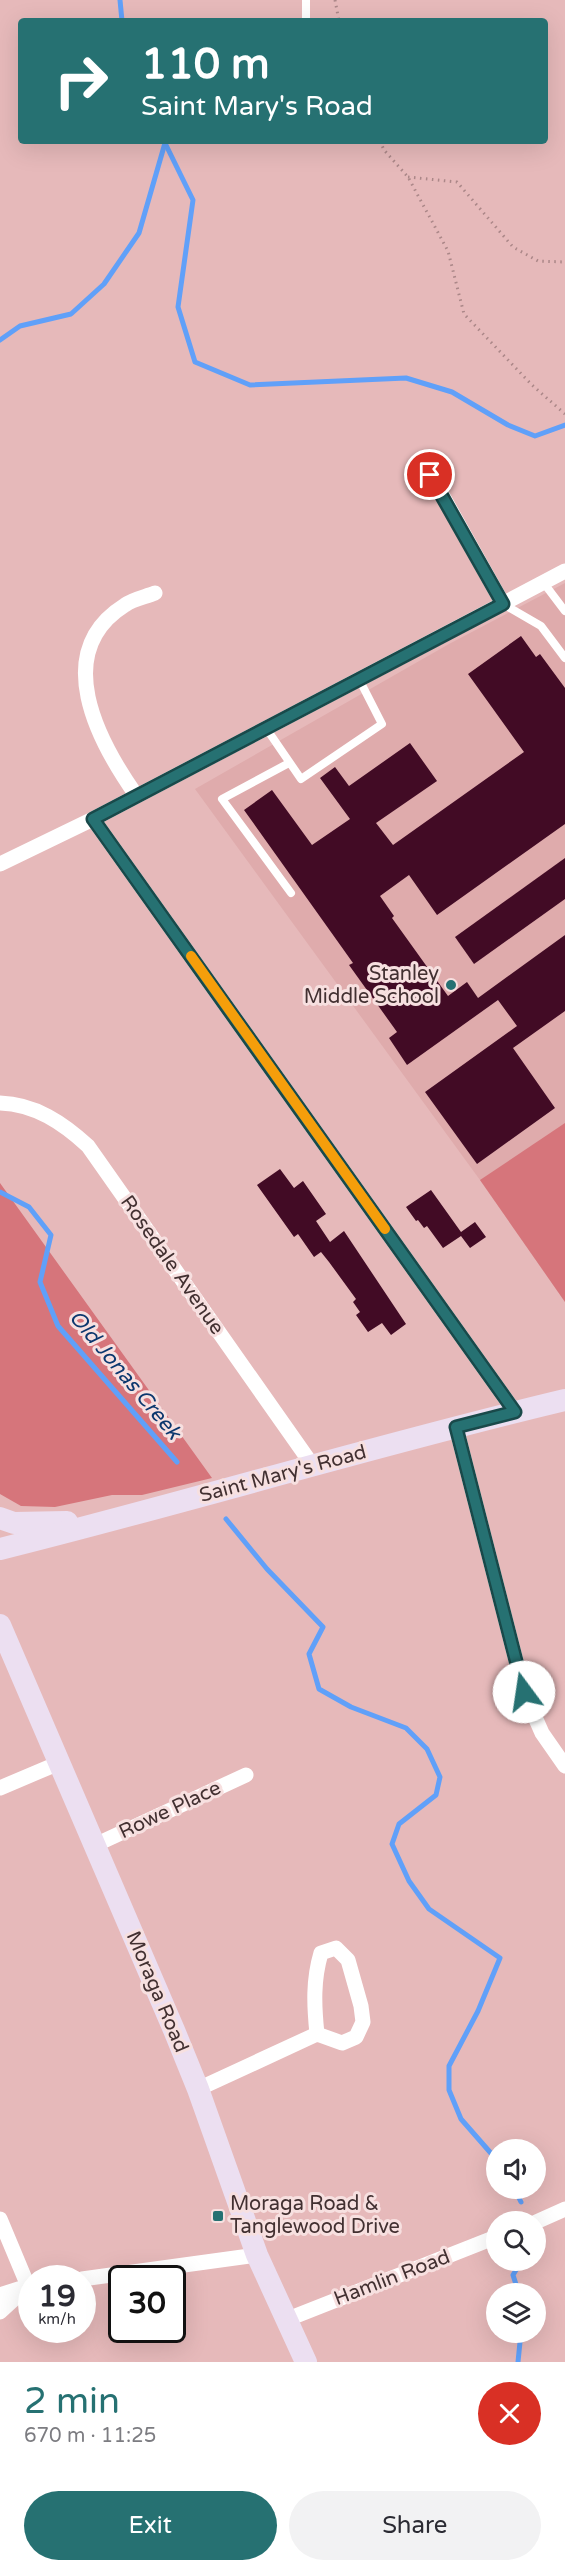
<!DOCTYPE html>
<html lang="en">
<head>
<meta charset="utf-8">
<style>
  :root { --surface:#fff; --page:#f2f2f3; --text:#2b2b33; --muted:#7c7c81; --accent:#267172 }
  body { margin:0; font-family:"Varela Round",sans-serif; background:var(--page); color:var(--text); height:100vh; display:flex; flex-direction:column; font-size:22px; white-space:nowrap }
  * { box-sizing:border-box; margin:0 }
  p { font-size:20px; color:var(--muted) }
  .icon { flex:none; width:33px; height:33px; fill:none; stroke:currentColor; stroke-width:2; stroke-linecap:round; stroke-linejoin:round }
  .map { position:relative; height:2362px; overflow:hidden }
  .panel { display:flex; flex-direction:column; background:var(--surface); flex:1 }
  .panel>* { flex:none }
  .banner { position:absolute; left:18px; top:18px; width:530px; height:126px; border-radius:6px; box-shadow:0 6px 24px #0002; background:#267172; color:#fff; overflow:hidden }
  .controls { position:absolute; left:486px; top:2139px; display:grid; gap:12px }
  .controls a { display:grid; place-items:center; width:60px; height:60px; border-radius:50%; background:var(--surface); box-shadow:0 6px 24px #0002; font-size:30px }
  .speed { position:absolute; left:18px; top:2265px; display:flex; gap:12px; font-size:30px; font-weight:700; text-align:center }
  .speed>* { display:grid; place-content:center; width:78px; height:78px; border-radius:50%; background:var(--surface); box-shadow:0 6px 24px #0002; line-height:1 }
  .speed small { font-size:15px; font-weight:400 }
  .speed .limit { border:3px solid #111; border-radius:9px; background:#fff; color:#111 }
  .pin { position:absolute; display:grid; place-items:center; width:51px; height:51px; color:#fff; margin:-26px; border:3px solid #fff; border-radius:50%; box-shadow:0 2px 6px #0007 }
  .me { position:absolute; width:66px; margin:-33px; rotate:346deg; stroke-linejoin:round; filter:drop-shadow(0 0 4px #0008) }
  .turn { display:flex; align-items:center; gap:21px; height:126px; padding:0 24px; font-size:27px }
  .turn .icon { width:78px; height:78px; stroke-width:2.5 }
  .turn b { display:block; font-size:42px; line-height:51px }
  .round { display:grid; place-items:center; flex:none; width:63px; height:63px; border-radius:32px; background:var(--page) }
  .headline { display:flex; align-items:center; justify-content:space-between; height:102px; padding:0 24px }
  h1 { font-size:36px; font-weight:600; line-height:45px; color:var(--accent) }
  .primary-button { display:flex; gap:12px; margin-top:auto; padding:12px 24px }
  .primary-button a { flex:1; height:69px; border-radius:36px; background:var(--accent); color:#fff; font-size:24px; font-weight:600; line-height:69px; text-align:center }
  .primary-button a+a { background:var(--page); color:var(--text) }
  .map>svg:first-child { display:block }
</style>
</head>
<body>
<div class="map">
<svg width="565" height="2362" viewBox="0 0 565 2362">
  <rect width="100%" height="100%" fill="#e6b9ba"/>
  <polygon fill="#dfabac" points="565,583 565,1302 480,1180 195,789 449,644"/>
  <g fill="#d6757b">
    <polygon points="565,1123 565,1302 480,1180"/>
    <polygon points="0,1183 212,1478 142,1495 112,1495 55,1507 21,1506 0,1494"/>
  </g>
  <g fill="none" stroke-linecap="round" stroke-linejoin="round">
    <g stroke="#60a0f9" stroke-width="5">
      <polyline points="120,0 122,21"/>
      <polyline points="164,141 193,200 178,307 195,362 250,385 406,378 452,392 508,425 535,436 565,425"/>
      <polyline points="0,340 20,326 71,314 104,284 139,233 165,143"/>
      <polyline points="0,1192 29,1207 51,1235 40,1282 58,1326 177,1462"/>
      <polyline points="226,1519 267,1569 323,1627 309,1654 319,1689 351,1707 406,1728 427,1749 440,1777 436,1795 399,1824 392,1844 409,1881 429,1909 500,1958 478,2011 449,2066 449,2090 461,2119 496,2159"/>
      <polyline points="514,2188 521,2202"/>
      <polyline points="519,2294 513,2275 522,2260"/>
      <polyline points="518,2362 521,2332"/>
    </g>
  </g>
  <g fill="#420b25">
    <polygon points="521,636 536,657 540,654 565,688 565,824 437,915 409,875 380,896 394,916 392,918 448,996 467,982 478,998 565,935 565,1011 513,1048 555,1108 477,1164 425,1092 517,1026 498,1000 407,1065 389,1038 397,1032 349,965 353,963 244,810 272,790 312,845 350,819 320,778 335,767 349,786 410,743 437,781 376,823 393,845 524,752 468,674"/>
    <polygon points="565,858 565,899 474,964 455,937"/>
    <polygon points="280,1169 294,1188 303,1181 326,1214 316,1221 330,1242 344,1231 406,1324 391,1335 382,1323 368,1332 356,1315 360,1312 353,1302 356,1299 329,1262 321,1252 314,1257 298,1234 294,1237 257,1185"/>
    <polygon points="431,1190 461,1232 475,1222 486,1237 470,1248 461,1236 443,1248 427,1226 424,1228 418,1220 416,1221 406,1207"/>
  </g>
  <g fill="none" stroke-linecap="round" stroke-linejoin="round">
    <g stroke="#ab8788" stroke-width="3" stroke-dasharray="1.5 4.5" stroke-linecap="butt">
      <polyline points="335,0 339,21"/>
      <polyline points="380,141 384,150 408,177 448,251 464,314 532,385 565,414"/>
      <polyline points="408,177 457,182 513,247 538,261 565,262"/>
    </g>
    <g stroke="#fff" stroke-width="8">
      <polyline points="306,0 306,21"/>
      <polyline points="543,582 565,611"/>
      <polyline points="503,604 541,626 565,658"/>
      <polyline points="266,728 301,779 382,724 359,679"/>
      <polyline points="289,763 222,799 291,893"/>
    </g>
    <g stroke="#fff" stroke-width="15">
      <polyline points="431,475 503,604"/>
      <path d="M136,795C98,741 50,652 125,605C133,599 145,597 155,593"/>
      <polyline points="93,819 515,1412"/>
      <polyline points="0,864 93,819 565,571"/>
      <path d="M0,1103C35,1104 63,1123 88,1146L313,1466"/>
      <polyline points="456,1427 524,1692 542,1733 565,1766"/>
      <polyline points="0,1788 59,1763"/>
      <polyline points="95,1845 246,1775"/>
      <path d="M198,2089L317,2034L342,2043L356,2037L363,2022L361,2006L348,1960L336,1948L321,1953C313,1980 314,2005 317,2034"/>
      <polyline points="0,2219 28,2286 0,2295"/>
      <polyline points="536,2222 565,2209"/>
      <polyline points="82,2279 257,2255"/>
      <polyline points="0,2312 24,2290"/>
      <polyline points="288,2319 496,2237"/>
    </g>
    <g stroke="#ecdff1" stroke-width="22">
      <polyline points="0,1518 14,1523 67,1522"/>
      <path d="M0,1549C189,1502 376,1445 565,1400"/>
      <polyline points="0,1625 174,2030 198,2089 257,2255 306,2362"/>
    </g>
  </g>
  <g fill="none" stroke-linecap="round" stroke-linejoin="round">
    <defs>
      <polyline id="route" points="430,475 503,604 93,819 515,1412 456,1427 524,1692"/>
    </defs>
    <use href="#route" stroke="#19494a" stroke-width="15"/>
    <use href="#route" stroke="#267172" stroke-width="10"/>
    <polyline stroke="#f59e0b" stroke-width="10" points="191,956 385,1229"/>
  </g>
  <g fill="#267172" stroke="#f7e0e0" stroke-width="2">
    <circle cx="451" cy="985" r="6"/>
    <rect x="212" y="2210" width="12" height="12" rx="3"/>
  </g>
  <g text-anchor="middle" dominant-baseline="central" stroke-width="6" stroke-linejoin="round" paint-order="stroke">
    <g font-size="20" fill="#423031" stroke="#f7e0e0" text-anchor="end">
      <text x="439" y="974">Stanley<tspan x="439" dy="23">Middle School</tspan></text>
      <text x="230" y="2204" text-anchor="start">Moraga Road &amp;<tspan x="230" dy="23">Tanglewood Drive</tspan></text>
    </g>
    <g font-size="20" fill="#423031" stroke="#f7e0e0">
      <text transform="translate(172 1265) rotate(55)">Rosedale Avenue</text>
      <text transform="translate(283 1474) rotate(-15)">Saint Mary's Road</text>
      <text transform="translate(170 1810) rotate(-25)">Rowe Place</text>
      <text transform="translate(157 1992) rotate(67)">Moraga Road</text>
      <text transform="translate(392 2278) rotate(-21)">Hamlin Road</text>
    </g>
    <g font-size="21" font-style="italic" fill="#0c376e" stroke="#f7e0e0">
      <text transform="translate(125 1375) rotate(50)">Old Jonas Creek</text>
    </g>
  </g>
</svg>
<div class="controls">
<a><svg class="icon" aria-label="sound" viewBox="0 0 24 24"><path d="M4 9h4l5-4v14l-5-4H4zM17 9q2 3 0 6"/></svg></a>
<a><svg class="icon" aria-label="search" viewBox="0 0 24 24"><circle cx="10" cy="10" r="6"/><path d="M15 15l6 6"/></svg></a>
<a><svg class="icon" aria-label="layers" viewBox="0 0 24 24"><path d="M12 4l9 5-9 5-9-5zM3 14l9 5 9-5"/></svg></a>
</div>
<div class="speed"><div>19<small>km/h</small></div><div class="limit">30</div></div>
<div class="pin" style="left:430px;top:475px;background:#d93025"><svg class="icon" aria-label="arrive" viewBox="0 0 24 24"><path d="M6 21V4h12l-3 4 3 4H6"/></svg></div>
<svg class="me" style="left:524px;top:1692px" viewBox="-20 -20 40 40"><circle r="19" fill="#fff"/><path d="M0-13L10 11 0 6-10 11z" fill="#267172"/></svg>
<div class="banner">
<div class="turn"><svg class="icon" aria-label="right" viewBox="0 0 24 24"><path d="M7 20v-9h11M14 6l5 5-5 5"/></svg><div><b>110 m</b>Saint Mary's Road</div></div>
</div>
</div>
<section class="panel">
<div class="headline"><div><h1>2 min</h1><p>670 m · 11:25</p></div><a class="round" style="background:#d93025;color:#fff"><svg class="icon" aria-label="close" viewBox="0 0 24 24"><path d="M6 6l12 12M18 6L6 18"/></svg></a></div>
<div class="primary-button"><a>Exit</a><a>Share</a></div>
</section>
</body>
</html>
